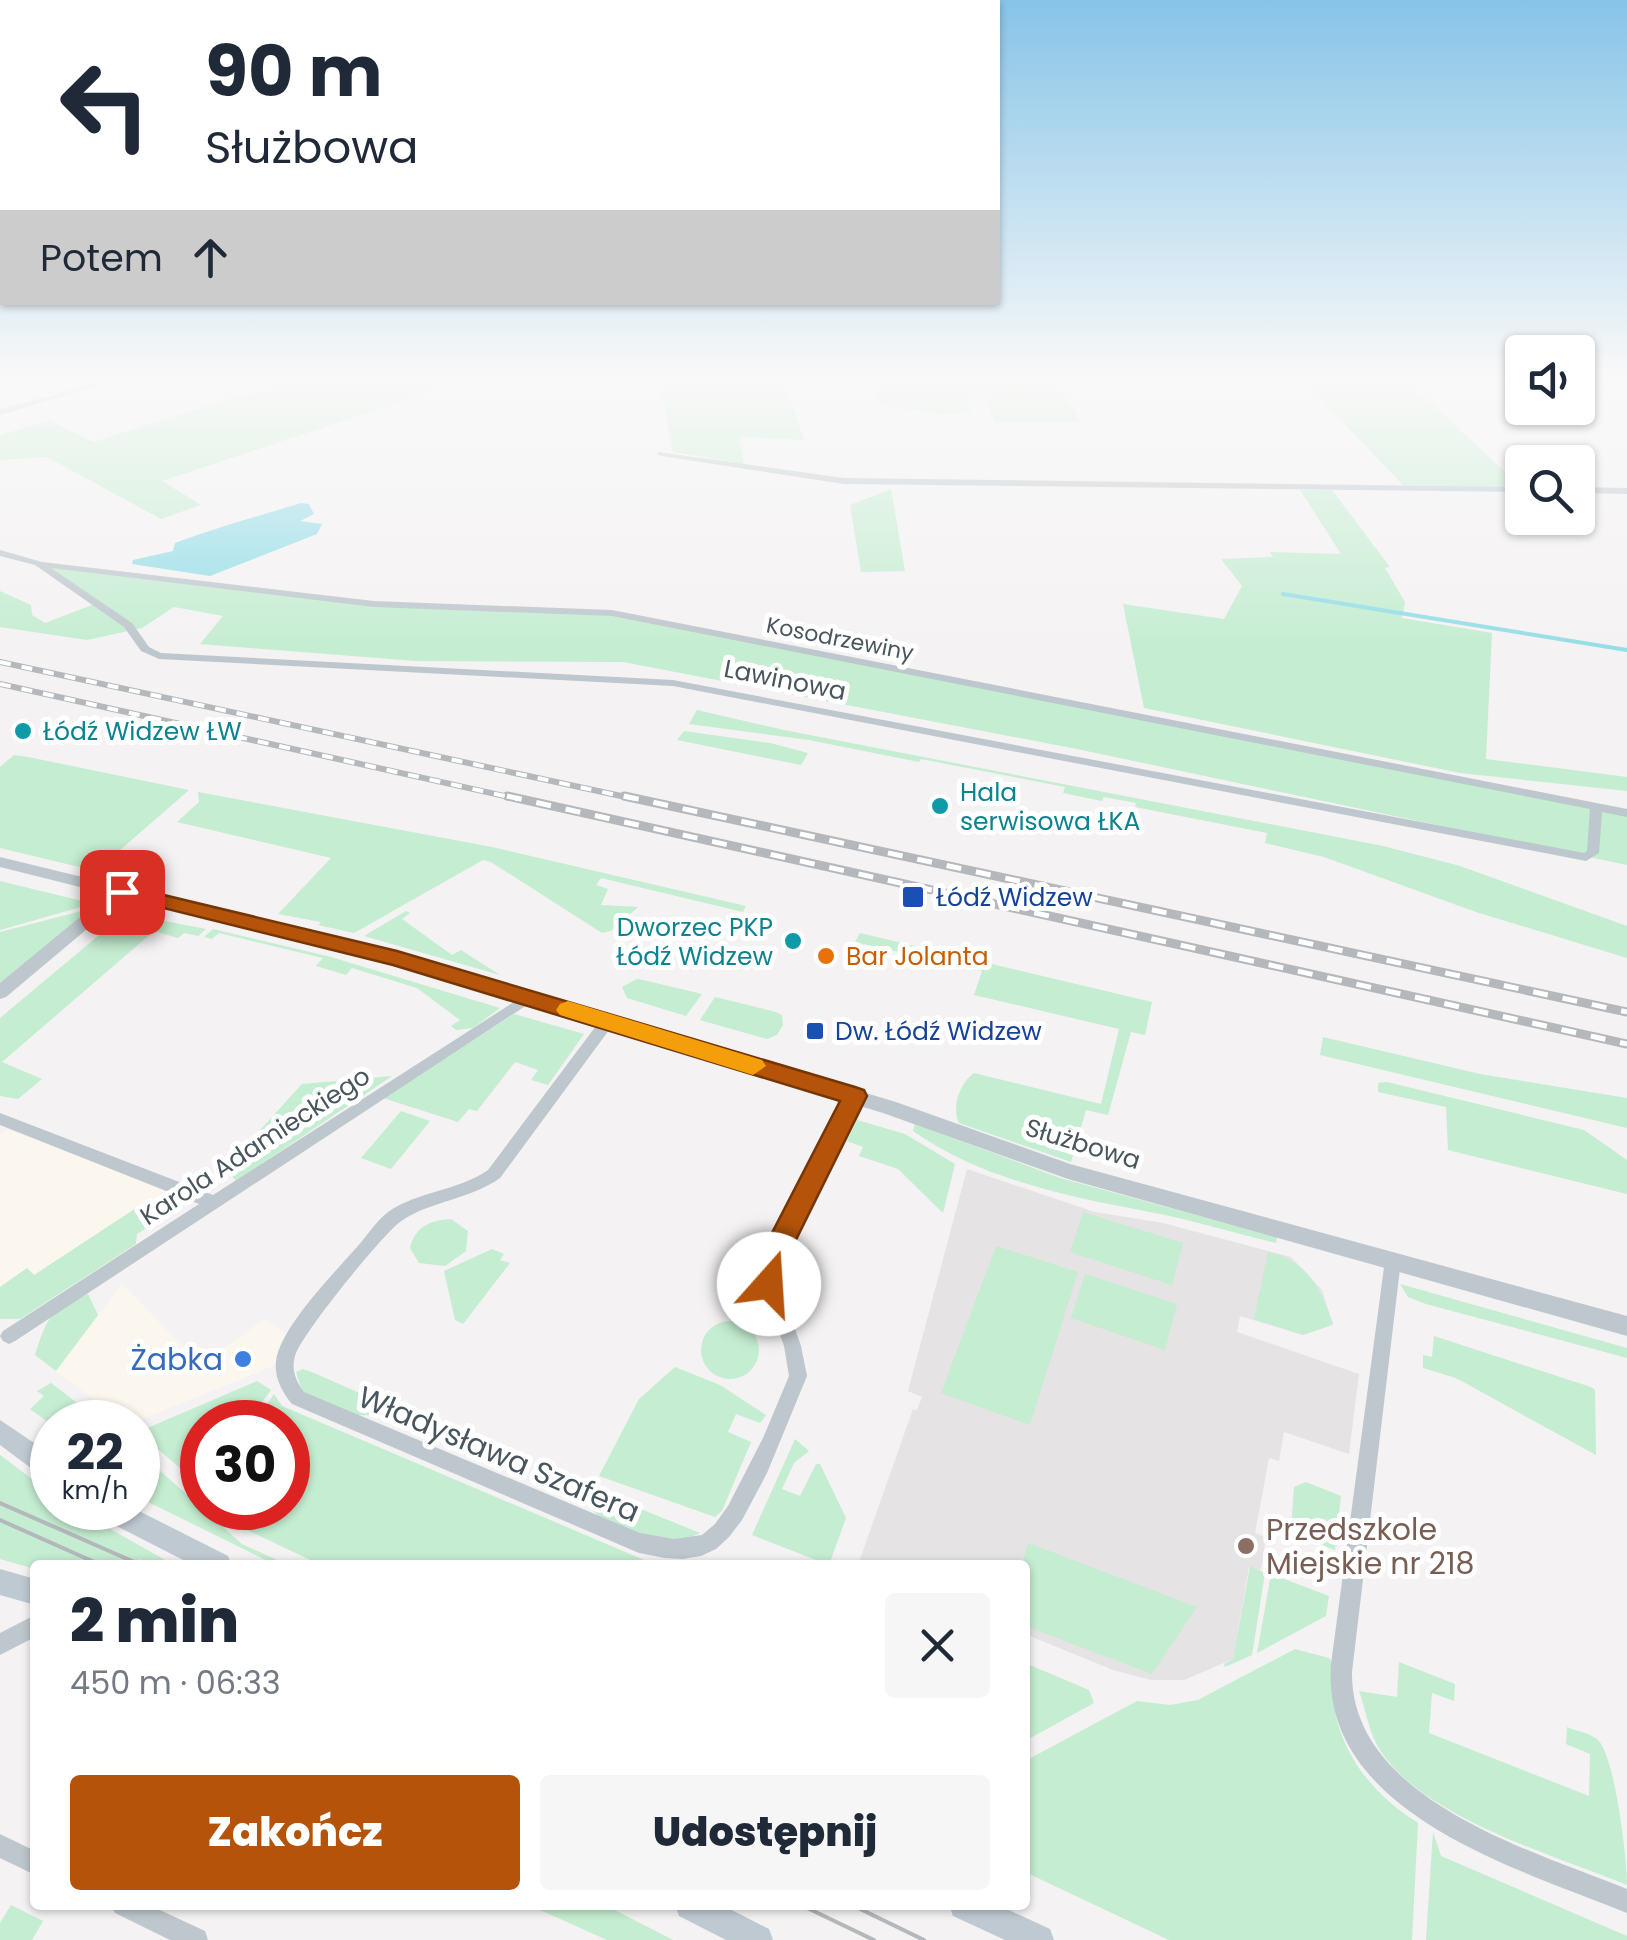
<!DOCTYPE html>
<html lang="pl">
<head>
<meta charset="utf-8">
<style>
  :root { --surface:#fff; --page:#f6f6f7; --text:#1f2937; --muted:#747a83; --accent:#b45309 }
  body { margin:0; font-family:Poppins,sans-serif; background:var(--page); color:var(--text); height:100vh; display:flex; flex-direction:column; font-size:38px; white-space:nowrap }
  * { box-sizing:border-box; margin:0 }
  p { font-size:32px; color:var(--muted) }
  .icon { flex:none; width:55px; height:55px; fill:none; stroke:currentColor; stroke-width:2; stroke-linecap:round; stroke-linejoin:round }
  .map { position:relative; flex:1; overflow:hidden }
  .side { position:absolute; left:30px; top:1560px; width:1000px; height:350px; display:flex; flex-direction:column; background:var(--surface); border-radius:10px; box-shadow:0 2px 8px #0004 }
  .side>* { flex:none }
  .hud { position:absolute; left:0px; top:0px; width:1000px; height:305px; box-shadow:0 2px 8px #0004; background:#fff; color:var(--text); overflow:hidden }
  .tools { position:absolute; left:1505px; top:335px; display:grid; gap:20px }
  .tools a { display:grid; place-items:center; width:90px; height:90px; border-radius:10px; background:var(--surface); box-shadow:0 2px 8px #0004; font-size:50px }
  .speed { position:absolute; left:30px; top:1400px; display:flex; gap:20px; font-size:50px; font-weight:700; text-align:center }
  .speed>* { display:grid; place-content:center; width:130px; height:130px; border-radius:50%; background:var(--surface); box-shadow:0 2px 8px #0004; line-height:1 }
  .speed small { font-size:25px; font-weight:400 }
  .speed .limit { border:15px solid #d22; background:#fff; color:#111 }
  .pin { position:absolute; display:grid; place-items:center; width:85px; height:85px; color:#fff; margin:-42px; border-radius:20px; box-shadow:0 5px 15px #0006 }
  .me { position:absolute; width:110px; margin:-55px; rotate:19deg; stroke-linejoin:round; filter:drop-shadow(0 0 8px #0008) }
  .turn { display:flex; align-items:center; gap:35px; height:210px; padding:0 40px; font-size:45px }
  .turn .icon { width:130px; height:130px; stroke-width:2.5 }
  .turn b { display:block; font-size:70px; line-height:85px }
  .then { display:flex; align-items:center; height:95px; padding:0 40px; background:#0003; gap:20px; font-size:38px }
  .round { display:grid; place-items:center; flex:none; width:105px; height:105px; border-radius:10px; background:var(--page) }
  .head { display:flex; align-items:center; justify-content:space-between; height:170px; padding:0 40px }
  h1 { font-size:60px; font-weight:800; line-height:75px }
  .cta { display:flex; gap:20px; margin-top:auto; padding:20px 40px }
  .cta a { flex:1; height:115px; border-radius:10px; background:var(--accent); color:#fff; font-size:40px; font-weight:800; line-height:115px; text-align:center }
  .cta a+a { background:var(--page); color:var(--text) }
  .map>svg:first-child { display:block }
</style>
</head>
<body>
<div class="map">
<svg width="1627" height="1940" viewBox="0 0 1627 1940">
  <rect width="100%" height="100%" fill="#f4f2f2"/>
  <g fill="#fcf7ee">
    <polygon points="7,1129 192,1200 137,1234 136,1244 20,1319 0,1319 0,1135"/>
    <polygon points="122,1284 201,1365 265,1319 289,1337 278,1364 135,1422 124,1422 56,1371"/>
  </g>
  <polygon fill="#e5e3e3" points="967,1169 1095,1212 1163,1223 1291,1257 1322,1290 1333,1325 1303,1335 1240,1316 1237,1332 1359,1374 1349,1454 1284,1432 1279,1461 1269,1458 1255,1533 1266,1537 1262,1564 1260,1570 1249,1567 1233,1659 1184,1680 1151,1680 1113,1670 1025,1634 1025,1565 858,1565 913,1409 917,1410 922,1397 908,1391"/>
  <g fill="#c4edd1">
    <polygon points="288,380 467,380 162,481 201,505 161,519 47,457 0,460 0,435 50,420 93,442"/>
    <polygon points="659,380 784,380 804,440 739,437 744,464 673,452"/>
    <polygon points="868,380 1055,380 1081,422 995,422 984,397 968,399 970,412 940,414 880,405"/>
    <polygon points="1302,380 1407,380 1522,488 1403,485"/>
    <polygon points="891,489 905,571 861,572 850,505"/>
    <polygon points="1300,490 1332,490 1390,567 1385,568 1405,602 1402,618 1492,633 1486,759 1627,777 1627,791 1460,773 1144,708 1123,604 1224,619 1242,586 1221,559 1273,557 1270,552 1341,554"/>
    <polygon points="38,563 374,604 612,613 1627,813 1627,865 1077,749 623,662 416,661 200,644 223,616 174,607 142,628 87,640 0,627 0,591 31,605 32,615 45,623 97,603"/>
    <polygon points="697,710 784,730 1383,846 1460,866 1627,926 1627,958 1476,912 1324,857 1265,843 1267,833 1135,807 1136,803 1104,797 1102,801 1063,793 1065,787 921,759 919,762 809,740 689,724"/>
    <polygon points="684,731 770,743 808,753 801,765 677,740"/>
    <polygon points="14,755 28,757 189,790 96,871 0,848 0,767"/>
    <polygon points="198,792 492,847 746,906 743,912 601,878 596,885 608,889 601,905 638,907 611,931 602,933 491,862 483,860 354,933 318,925 321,922 278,914 331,858 177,822 199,802"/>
    <polygon points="0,881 82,901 88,905 0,930"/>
    <polygon points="86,910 91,911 0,986 0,932"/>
    <polygon points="406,911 410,913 402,919 452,955 461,950 500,975 364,936"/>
    <polygon points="134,915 206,929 198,936 184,933 178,938 154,931 2,1062 42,1079 18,1099 0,1096 0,1018 116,921"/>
    <polygon points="213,929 331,957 500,1008 473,1028 456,1030 451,1026 460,1020 417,988 352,968 346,975 316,966 323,958 219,933 212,939 204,937"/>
    <path d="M860,933L1152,1002L1145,1035L1131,1032L1108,1115L1086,1110L1071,1162L959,1123C951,1107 960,1083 974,1073L1101,1104L1119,1029L974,995L982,971L855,942Z"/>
    <polygon points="637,979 643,980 702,994 686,1016 627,998 622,987"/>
    <polygon points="715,997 776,1012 782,1015 783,1025 777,1035 767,1039 700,1020"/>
    <polygon points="514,1014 584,1034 548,1085 531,1080 538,1070 515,1062 477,1111 469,1109 458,1122 383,1098"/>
    <polygon points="1323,1037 1480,1074 1627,1098 1627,1128 1320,1055"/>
    <polygon points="392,1076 236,1181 232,1176 241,1151 302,1084"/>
    <polygon points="1387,1082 1584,1130 1627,1160 1627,1194 1448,1150 1446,1107 1378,1092 1378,1083"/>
    <polygon points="401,1111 430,1121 391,1169 361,1158"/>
    <polygon points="857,1120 905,1134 955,1164 943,1213 898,1169 859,1156 863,1147 847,1141"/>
    <path d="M915,1124L1060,1178L1277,1237L1276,1243C1234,1233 1192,1220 1150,1212C1069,1197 981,1179 913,1131Z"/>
    <polygon points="172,1198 186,1204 137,1234 136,1244 20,1319 0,1319 0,1287 27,1268 34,1275 136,1208"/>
    <polygon points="1083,1212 1183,1243 1172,1285 1070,1252"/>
    <path d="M451,1219L468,1231L466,1251L445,1266L419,1263L410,1248C415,1227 430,1220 451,1219Z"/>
    <polygon points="996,1246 1078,1272 1030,1425 941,1393"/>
    <polygon points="492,1249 504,1254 500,1260 510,1263 463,1324 455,1320 444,1271"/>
    <path d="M1268,1252C1307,1260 1321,1289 1333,1324L1303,1335L1254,1319Z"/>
    <polygon points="1085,1274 1177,1304 1165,1350 1071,1318"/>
    <polygon points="1400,1284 1627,1348 1627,1358 1426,1304 1408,1297"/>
    <path d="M88,1294L98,1315L56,1371L35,1355C45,1322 52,1304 88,1294Z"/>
    <circle cx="730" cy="1350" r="29"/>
    <polygon points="1434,1336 1591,1387 1595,1390 1596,1455 1456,1378 1423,1368 1423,1355 1432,1357"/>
    <polygon points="675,1367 720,1385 766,1415 760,1423 736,1414 728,1432 751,1442 722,1511 715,1517 599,1476 639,1399"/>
    <path d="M303,1369L314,1373L389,1406C365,1428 326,1406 302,1391L296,1372Z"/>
    <polygon points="257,1381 271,1390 247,1422 202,1422 202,1487 138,1432"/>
    <polygon points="51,1383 102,1422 52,1425 30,1409 44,1396 37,1391"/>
    <polygon points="274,1394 282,1406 656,1565 321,1565 247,1530 223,1508 288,1508 288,1422 255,1422"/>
    <polygon points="795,1439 809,1451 794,1463 782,1489 800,1496 816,1464 820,1464 846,1518 829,1565 752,1535"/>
    <polygon points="138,1451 242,1544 288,1565 276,1565 138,1497"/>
    <polygon points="0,1455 52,1494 52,1508 73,1508 174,1565 153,1565 139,1559 134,1565 35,1565 35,1569 0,1559"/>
    <polygon points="1306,1482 1341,1496 1335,1550 1299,1536 1291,1528 1294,1487"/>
    <path d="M589,1488L700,1533C671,1550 602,1530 586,1502Z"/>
    <polygon points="1028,1543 1197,1607 1152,1674 1025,1626 1025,1565 1022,1565"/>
    <polygon points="1250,1566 1265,1573 1252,1655 1225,1667 1224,1664 1233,1659"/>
    <polygon points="1271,1574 1329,1596 1326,1616 1257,1653"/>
    <path d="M1295,1649L1329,1658L1333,1664C1326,1733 1361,1787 1418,1823L1412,1940H1169L1025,1872V1761L1137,1701L1170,1705L1198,1700Z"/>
    <path d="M1399,1662L1455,1684L1454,1701L1432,1693L1429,1733L1589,1796L1590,1754L1566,1744L1567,1727C1575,1731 1590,1733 1597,1739C1615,1754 1627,1859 1627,1885C1552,1854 1415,1816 1376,1743C1368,1727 1365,1707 1359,1691L1397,1697Z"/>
    <polygon points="1025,1663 1089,1690 1094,1703 1025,1741"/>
    <polygon points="1433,1832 1441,1856 1627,1936 1627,1940 1426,1940"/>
    <polygon points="11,1905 43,1921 32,1940 0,1940 0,1923"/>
    <polygon points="529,1905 605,1905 673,1940 607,1940"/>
  </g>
  <path fill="#94dde7" d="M301,503L309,504L314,514L300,521L322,524L317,534L210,576L132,564L133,560L173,551L175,543C217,527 263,515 301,503Z"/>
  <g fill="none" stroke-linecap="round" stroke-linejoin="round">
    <polyline stroke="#94dde7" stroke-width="2.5" points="0,410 42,399"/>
    <polyline stroke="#94dde7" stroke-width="4" points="1283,594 1627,650"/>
    <g fill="#bec7cd" fill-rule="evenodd">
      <polygon points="105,380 118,380 0,415 0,411"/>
      <polygon points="658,452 844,478 1522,487 1522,492 844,484 661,456 657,454"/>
      <polygon points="1578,487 1627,488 1627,494 1578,493"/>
      <path d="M0,550L42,562L374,601L612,610L1627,809V817L1602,812L1599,853L1586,861L673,686L159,659L141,651L124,627L35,565L0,556ZM51,568L374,607L612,616L1590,809L1587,851L1584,853L673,680L161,653L149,647L132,623Z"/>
      <polygon points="528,993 533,995 535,998 533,1001 15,1341 9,1344 3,1341 0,1336 3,1331 199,1204 0,1125 0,1113 213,1195"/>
      <path d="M607,1017L612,1018L614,1022L612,1026L500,1178C469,1200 429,1201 400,1222C382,1235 300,1336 295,1356C291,1370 296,1381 304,1392L640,1533L674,1539L702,1535L715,1524L728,1506L763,1438L789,1376L784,1346L764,1289L765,1258L850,1092H860L863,1096L781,1258V1289L801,1346L807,1376L767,1473L742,1520L729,1537L716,1549L701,1556L683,1559L665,1558L639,1553L292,1404C282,1392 274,1377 276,1361C280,1328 334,1273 357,1247C367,1236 376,1221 388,1212C418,1191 458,1191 488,1170L602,1018Z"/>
      <path d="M1393,1253L1399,1255L1401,1260L1352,1672C1350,1799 1533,1851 1627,1889V1913C1519,1869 1320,1813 1331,1664L1385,1260L1387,1255Z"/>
      <polygon points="35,1615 35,1637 0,1655 0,1633"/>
      <polygon points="0,1834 35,1851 35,1875 0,1858"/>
      <polygon points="111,1905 149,1905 205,1931 208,1940 170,1940 115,1913"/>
    </g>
    <polygon fill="#bec7cd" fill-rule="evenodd" points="0,857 403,955 896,1102 1070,1164 1627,1316 1627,1336 1068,1179 883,1113 394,964 124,898 6,997 0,999 0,983 108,894 0,867"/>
    <g fill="#bfc9d2" fill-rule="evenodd">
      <polygon points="0,1420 52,1455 52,1480 43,1477 0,1445"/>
      <polygon points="96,1508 133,1508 228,1556 232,1565 193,1565 99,1517"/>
      <polygon points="0,1569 35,1579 35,1605 0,1595"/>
      <polygon points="675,1905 722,1905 769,1929 773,1940 726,1940 679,1916"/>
      <polygon points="949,1905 998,1905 1050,1929 1054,1940 1005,1940 953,1916"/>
    </g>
    <g stroke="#b4b7bb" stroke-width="4">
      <polyline points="0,1503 141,1565"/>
      <polyline points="0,1520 101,1565"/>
      <polyline points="801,1905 874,1940"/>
      <polyline points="852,1905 924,1940"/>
    </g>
    <defs>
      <g id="rail-far1">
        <polyline points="0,662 635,799"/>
        <polyline points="0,684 518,799"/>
      </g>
      <g id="rail">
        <polyline points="507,796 1627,1044"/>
        <polyline points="624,796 1627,1012"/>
      </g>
    </defs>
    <use href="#rail-far1" stroke="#b4b7bb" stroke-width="6"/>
    <use href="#rail" stroke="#b4b7bb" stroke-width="9"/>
    <use href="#rail-far1" stroke="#fff" stroke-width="4" stroke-dasharray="11" stroke-linecap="butt"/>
    <use href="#rail" stroke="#fff" stroke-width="5" stroke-dasharray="15" stroke-linecap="butt"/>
  </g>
  <linearGradient id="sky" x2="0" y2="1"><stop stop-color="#86c4e8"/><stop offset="0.58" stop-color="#faf9f9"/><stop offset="1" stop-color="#faf9f9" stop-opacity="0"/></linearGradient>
  <rect width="1627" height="652" fill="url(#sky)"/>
  <polygon fill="#b45309" stroke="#753606" stroke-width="2.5" points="122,885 397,951 855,1087 864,1090 867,1096 787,1258 779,1292 769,1296 759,1292 755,1284 759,1258 840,1101 393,965 115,896 112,892"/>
  <polygon fill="#f59e0b" points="568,1001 762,1060 766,1066 753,1075 560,1015 556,1010 560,1004"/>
  <g fill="#0f9aa8" stroke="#fff" stroke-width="4">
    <circle cx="23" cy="731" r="10"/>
    <circle cx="940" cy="806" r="10"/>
    <circle cx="793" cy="941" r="10"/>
  </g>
  <g fill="#1a4fb4" stroke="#fff" stroke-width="4">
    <rect x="901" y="885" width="24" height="24" rx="5"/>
    <rect x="805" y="1021" width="20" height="20" rx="5"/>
  </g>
  <circle fill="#e8710a" stroke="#fff" stroke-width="4" cx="826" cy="956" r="10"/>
  <circle fill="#3f7fe0" stroke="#fff" stroke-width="4" cx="243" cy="1359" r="10"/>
  <circle fill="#8d6e63" stroke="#fff" stroke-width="4" cx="1246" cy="1546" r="10"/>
  <g text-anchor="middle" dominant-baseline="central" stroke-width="10" stroke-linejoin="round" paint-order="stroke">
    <g font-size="22" fill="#4a565e" stroke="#fff">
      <text transform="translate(840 639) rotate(11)">Kosodrzewiny</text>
    </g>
    <g font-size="25" fill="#4a565e" stroke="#fff">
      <text transform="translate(785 680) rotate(11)">Lawinowa</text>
      <text transform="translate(1083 1144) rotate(17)">Służbowa</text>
      <text transform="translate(255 1146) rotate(-33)">Karola Adamieckiego</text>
    </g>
    <g font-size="25" fill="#0d838f" stroke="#fff" text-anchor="start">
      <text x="43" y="731">Łódź Widzew ŁW</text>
      <text x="960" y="792">Hala<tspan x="960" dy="29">serwisowa ŁKA</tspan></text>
      <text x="773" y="927" text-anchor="end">Dworzec PKP<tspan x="773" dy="29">Łódź Widzew</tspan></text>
    </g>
    <g font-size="25" fill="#164399" stroke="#fff" text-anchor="start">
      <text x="936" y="897">Łódź Widzew</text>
      <text x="835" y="1031">Dw. Łódź Widzew</text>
    </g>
    <g font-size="25" fill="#c56008" stroke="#fff" text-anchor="start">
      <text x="846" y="956">Bar Jolanta</text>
    </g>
    <g font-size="30" fill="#366cbe" stroke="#fff" text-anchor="end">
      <text x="223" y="1359">Żabka</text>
    </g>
    <g font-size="30" fill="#4a565e" stroke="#fff">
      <text transform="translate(499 1454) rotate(23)">Władysława Szafera</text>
    </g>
    <g font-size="30" fill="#785e54" stroke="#fff" text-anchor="start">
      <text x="1266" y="1529">Przedszkole<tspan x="1266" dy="34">Miejskie nr 218</tspan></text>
    </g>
  </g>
</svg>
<div class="tools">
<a><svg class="icon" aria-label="sound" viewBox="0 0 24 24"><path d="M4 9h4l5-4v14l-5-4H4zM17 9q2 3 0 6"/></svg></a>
<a><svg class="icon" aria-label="search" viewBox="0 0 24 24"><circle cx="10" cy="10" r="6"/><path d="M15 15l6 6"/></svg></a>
</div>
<div class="speed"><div>22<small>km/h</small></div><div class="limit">30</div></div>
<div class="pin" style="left:122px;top:892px;background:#d93025"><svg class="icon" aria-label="arrive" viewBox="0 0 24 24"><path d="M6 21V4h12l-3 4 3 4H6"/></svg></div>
<svg class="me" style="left:769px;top:1284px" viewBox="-20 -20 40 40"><circle r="19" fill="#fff"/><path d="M0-13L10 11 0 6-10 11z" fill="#b45309"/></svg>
<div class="hud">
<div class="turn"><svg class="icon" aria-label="left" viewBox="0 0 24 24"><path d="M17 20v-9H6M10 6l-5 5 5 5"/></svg><div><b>90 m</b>Służbowa</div></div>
<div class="then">Potem<svg class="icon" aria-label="ahead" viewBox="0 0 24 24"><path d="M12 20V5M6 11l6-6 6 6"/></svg></div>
</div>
<section class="side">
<div class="head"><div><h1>2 min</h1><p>450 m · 06:33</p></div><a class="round"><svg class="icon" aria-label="close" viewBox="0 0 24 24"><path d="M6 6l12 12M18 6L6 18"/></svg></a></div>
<div class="cta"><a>Zakończ</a><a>Udostępnij</a></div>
</section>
</div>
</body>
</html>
